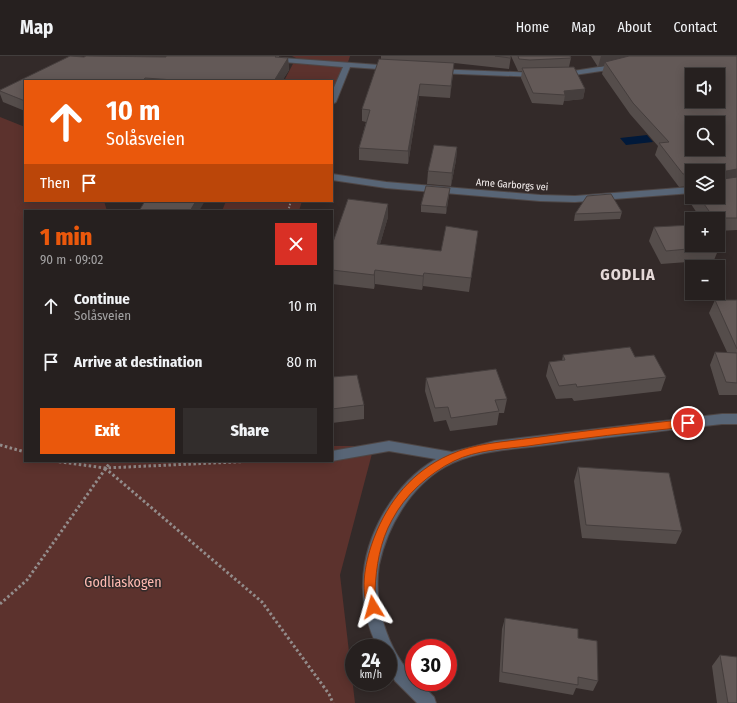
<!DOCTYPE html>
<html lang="en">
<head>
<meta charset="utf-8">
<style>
  :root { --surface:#26201f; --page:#322d2c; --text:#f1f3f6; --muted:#a4a3a4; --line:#423e3d; --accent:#ea580c }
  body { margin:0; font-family:"Fira Sans Condensed",sans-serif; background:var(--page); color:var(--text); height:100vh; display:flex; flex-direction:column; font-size:15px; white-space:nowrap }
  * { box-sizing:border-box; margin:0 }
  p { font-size:13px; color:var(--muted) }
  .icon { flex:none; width:22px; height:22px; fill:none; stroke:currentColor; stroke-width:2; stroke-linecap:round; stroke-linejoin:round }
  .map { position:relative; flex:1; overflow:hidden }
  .side { position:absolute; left:24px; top:154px; width:309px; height:252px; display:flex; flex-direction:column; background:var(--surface); border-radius:0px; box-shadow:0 2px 10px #0003,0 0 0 1px var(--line) }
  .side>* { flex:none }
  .guide { position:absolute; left:24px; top:24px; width:309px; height:122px; border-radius:0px; box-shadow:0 2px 10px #0003,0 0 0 1px var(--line); background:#ea580c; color:#fff; overflow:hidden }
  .fabs { position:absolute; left:685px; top:12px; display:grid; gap:8px }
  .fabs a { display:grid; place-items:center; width:40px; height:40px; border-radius:0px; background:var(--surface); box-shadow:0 2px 10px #0003,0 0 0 1px var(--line); font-size:20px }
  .speed { position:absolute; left:345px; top:583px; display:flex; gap:8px; font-size:20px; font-weight:700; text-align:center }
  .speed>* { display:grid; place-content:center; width:52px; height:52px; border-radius:50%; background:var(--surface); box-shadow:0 2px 10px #0003,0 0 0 1px var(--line); line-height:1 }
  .speed small { font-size:10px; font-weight:400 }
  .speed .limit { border:6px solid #d22; background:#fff; color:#111 }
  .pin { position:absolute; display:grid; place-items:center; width:34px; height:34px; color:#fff; margin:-17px; border:2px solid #fff; border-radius:50%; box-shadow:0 1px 4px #0007 }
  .me { position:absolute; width:44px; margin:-22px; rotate:352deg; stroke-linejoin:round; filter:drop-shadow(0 0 3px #0008) }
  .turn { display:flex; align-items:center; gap:14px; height:84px; padding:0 16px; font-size:18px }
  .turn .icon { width:52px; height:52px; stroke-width:2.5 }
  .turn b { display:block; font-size:28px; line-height:34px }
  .then { display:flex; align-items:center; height:38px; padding:0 16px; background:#0003; gap:8px; font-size:15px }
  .round { display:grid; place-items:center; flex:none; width:42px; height:42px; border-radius:0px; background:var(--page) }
  .headline { display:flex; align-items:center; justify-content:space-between; height:68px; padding:0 16px }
  h1 { font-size:24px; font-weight:800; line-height:30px; color:var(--accent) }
  .action { display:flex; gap:8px; margin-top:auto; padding:8px 16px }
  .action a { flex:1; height:46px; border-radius:0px; background:var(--accent); color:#fff; font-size:16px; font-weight:800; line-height:46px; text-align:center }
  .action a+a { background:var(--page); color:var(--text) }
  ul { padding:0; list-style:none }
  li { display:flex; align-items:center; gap:12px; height:56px; padding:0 16px }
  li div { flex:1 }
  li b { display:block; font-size:15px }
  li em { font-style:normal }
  header { display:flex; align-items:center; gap:24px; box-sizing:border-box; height:56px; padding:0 20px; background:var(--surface); border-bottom:1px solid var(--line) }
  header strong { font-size:19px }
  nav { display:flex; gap:22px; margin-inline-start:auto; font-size:14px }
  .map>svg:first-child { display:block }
</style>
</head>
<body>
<header>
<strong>Map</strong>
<nav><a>Home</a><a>Map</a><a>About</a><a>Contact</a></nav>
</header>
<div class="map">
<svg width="737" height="647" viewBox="0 0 737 647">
  <rect width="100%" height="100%" fill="#332a29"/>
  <g fill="#5c322d">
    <polygon points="292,0 350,0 332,55 332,25 284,25 296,2"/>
    <polygon points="0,61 25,71 25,145 104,145 107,155 25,155 25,405 332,405 332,390 374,390 340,519 355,647 0,647"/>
    <polygon points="226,145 302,145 299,155 222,155"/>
  </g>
  <polygon fill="#01193a" points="647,79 653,86 626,89 620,82"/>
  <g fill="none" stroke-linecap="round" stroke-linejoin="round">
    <defs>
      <g id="minor">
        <polygon points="269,1 393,10 397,12 393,14 350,11 336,46 332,48 332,36 343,11 272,5 268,3"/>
        <polygon points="618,8 622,10 621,12 561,21 557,19 561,17"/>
        <polygon points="434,13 537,17 541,19 537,21 437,17 434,17"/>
        <polygon points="332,118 386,126 540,139 575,140 692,131 692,137 575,146 540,145 386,132 332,124"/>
        <path d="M722,358H737V368H722C661,375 600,382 539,390C507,394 473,395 445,411C410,431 387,471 379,509C373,547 387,594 414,621V626H419L434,641L436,647H417L395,625L388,611V592H378C368,572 362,550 363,527C364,480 394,427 436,403L389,395L332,405V395L389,385L452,396L495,385Z"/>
      </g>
    </defs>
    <use href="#minor" stroke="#4e4645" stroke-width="2"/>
    <polyline stroke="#938c8b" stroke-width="2" stroke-dasharray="1.5 1.5" stroke-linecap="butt" points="288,155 291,145"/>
    <g stroke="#938c8b" stroke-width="3" stroke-dasharray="2.5 2.5" stroke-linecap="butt">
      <polyline points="0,389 25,396"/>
      <polyline points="54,405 105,412 256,405"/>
      <polyline points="105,412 262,546 329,638 333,647"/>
      <polyline points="0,548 27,524 111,405"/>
    </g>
    <use href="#minor" fill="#586576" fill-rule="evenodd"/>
  </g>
  <g fill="#554d4b" fill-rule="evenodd">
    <polygon points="279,0 279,1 288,2 289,14 282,25 25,25 25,55 3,46 0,38 0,34 84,1"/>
    <polygon points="381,0 511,0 509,13 454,7 450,42 419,40 408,108 359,104 359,92 366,66 362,65 362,53 381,3"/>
    <polygon points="511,0 571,0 570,1 571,2 569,11 585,33 583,43 564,45 563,49 532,47 521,22 522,15 518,15"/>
    <path d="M591,0H737V174L718,175V163H701L685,139L688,130L679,131L655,99L658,90L630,58L602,18L604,10L598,11ZM692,115H718V141H692Z"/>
    <polygon points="457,91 456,104 451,130 427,128 428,115"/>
    <polygon points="450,132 446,158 421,156 421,149"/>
    <polygon points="622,156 620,163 574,165 575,158"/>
    <polygon points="388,161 380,188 441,195 476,189 469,236 423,230 422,234 375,228 374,233 332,228 332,189"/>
    <polygon points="654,171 720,190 714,204 661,208 649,185"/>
    <polygon points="715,244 737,244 737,339 719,339 710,309 715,296 727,296 709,257"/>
    <polygon points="563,299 635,301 666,321 661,335 574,345 572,342 556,343 546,320 549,306 562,305"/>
    <polygon points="332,321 364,349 364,363 332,367"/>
    <polygon points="426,322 507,343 504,357 499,357 497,369 450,375 446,364 434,366 425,335"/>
    <polygon points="578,411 682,475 676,488 582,482 574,425"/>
    <polygon points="505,562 578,582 598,625 593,635 576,632 573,639 499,626 502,573"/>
    <polygon points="720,599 737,647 717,647 712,610"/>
  </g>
  <g fill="#453e3d">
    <polygon points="601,0 648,0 605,6 604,10 598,11"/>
    <polygon points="288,2 289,14 282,25 274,25"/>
    <polygon points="454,7 453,18 450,42 451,30"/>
    <polygon points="420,28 419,40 408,108 408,95"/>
    <polygon points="585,33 583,43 564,45 565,39 564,35"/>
    <polygon points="457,91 456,104 451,130 452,117"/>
    <polygon points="737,113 737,125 718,128 721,116"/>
    <polygon points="450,132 449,139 446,158 446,151"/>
    <polygon points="196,145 205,145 199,155 190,155"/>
    <polygon points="388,148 388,161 376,202 377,188"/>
    <polygon points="375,214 375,228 374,233 374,219"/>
    <polygon points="424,217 423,230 422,234 423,220"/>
  </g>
  <g fill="#635957" stroke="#453e3d" fill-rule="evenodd">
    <polygon points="70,0 84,1 86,0 166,1 166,0 276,0 275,1 288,2 274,25 189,25 145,22 143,25 25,25 25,45 0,35 0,34"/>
    <polygon points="495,0 511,0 510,2"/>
    <polygon points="518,0 570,0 571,2 530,4 519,3"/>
    <path d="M629,0H737V113L721,116L723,123L737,121V162H714L699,141H718V115H692V118H683L659,87L669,86L633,47L605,6ZM692,19H718V45H692ZM692,67H718V93H692Z"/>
    <polygon points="379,3 454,7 451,30 420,28 408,95 359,92 370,54 362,53"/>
    <polygon points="574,11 585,33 564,35 565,39 533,37 522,12"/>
    <polygon points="434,89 457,91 452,117 428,115"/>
    <polygon points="692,126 692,131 689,127"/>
    <polygon points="426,130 450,132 446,151 421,149"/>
    <polygon points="611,138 622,156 575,158 587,140"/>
    <polygon points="348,143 388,148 377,188 441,195 446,170 478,175 471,222 424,217 423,220 375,214 374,219 332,214 332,189"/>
    <polygon points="145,145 196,145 190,155 139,155"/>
    <polygon points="692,169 692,189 718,189 718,188 720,190 666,195 654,171"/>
    <polygon points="715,244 737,244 737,293"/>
    <polygon points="630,291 635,301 654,299 666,321 577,331 576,328 559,330 549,306 565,304 563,299"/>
    <polygon points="715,296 737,297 737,327 726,326"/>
    <polygon points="496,313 507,343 495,344 499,355 451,362 448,351 435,352 426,322"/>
    <polygon points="357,319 364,349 332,353 332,321"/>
    <polygon points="578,411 669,417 682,475 586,469"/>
    <polygon points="505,562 578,573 578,582 597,585 598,625 578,621 578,629 502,616"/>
    <polygon points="720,599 737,601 737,647 728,647"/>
  </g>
  <path fill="#ea580c" stroke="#983908" d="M688,363L692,367L688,371C634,376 581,382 528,390C504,393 476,394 454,405C428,418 405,439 392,464C380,485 376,511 375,535C375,542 380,548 377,555L373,557L369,555C359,533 366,503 374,482C388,445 413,415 449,399C475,387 504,386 532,382C583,375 635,369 688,363Z"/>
  <g text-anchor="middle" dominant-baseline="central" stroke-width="3" stroke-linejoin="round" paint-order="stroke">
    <g font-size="10" fill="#f7f1f0" stroke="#332a29">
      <text transform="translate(512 129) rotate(4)">Arne Garborgs vei</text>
    </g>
    <g font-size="14" fill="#ffbab1" stroke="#332a29">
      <text x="123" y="526">Godliaskogen</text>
    </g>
    <g font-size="16" font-weight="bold" letter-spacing="1" fill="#e5d9d8" stroke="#332a29">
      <text x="628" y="218">GODLIA</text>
    </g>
  </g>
</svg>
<div class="fabs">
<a><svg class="icon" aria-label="sound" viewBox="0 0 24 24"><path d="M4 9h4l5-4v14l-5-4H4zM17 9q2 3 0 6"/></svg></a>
<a><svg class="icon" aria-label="search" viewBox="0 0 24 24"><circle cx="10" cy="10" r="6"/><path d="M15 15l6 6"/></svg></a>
<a><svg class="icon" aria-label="layers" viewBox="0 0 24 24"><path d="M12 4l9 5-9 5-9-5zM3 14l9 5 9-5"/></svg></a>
<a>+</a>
<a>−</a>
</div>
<div class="speed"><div>24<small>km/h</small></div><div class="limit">30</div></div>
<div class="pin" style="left:688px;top:367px;background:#d93025"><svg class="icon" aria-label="arrive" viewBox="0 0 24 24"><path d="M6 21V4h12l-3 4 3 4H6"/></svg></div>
<svg class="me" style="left:373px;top:551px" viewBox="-20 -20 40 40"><path d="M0-17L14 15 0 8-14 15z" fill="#ea580c" stroke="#fff" stroke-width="4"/></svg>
<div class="guide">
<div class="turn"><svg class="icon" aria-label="ahead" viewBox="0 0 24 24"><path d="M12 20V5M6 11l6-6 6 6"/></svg><div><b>10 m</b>Solåsveien</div></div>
<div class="then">Then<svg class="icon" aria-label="arrive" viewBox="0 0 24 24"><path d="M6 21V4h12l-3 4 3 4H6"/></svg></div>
</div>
<section class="side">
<div class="headline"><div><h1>1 min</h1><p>90 m · 09:02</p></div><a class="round" style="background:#d93025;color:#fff"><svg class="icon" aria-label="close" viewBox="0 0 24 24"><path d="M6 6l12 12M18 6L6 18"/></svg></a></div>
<ul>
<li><svg class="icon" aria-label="ahead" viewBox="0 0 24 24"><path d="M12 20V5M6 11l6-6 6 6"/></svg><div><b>Continue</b><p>Solåsveien</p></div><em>10 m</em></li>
<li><svg class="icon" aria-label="arrive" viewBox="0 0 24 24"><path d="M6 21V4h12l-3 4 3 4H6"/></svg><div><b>Arrive at destination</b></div><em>80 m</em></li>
</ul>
<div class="action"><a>Exit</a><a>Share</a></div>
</section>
</div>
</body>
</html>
